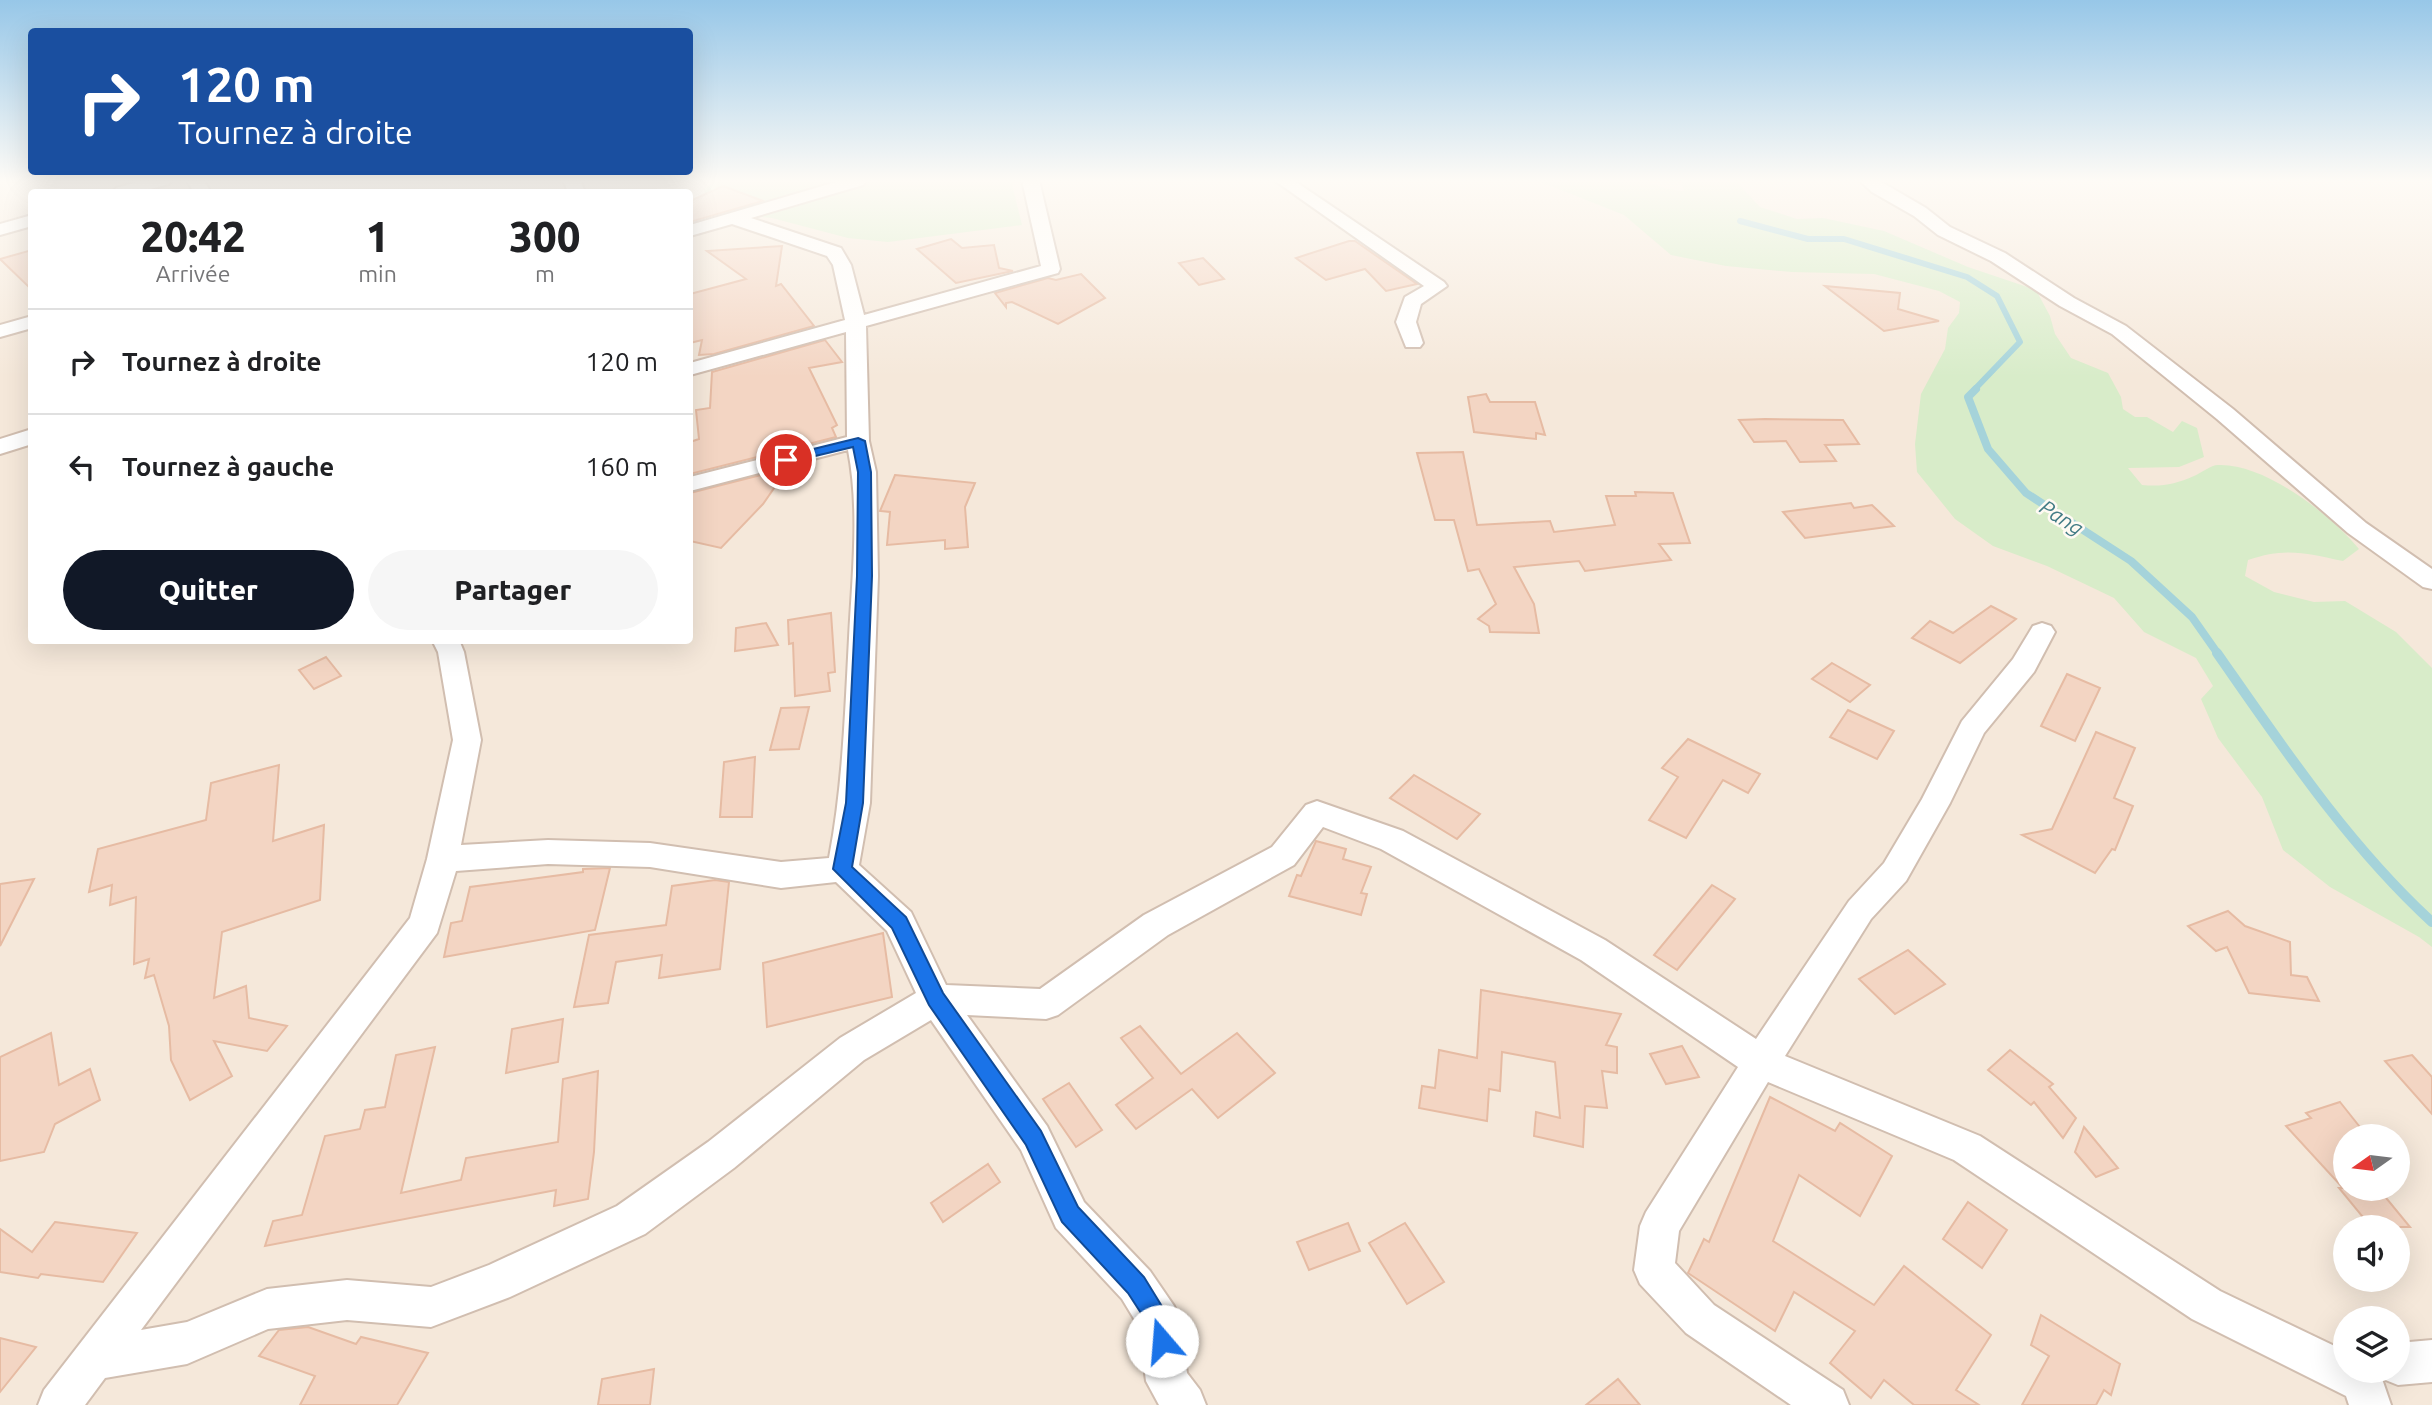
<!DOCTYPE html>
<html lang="fr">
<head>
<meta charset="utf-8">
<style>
  :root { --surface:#fff; --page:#f6f6f6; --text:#202124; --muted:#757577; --line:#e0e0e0; --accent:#111827 }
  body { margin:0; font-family:Ubuntu,sans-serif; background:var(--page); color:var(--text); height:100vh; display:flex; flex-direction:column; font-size:26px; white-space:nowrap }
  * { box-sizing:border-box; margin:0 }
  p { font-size:23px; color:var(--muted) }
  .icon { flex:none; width:38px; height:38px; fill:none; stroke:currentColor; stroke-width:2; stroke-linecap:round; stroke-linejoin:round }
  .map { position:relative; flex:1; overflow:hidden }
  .details { position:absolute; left:28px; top:189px; width:665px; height:455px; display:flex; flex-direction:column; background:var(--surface); border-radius:7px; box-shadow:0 7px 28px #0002 }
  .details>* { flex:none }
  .guide { position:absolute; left:28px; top:28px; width:665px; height:147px; border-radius:7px; box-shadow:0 7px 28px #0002; background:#1a4fa0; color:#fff; overflow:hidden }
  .needle { width:46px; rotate:256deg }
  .fabs { position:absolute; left:2333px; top:1124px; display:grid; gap:14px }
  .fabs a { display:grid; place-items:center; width:77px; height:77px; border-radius:50%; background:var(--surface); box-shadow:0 7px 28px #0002; font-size:35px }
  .pin { position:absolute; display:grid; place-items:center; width:60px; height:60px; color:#fff; margin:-30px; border:4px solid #fff; border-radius:50%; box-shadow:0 2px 7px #0007 }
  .me { position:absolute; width:77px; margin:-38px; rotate:342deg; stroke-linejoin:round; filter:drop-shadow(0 0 5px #0008) }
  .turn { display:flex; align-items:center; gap:24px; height:147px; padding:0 35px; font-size:32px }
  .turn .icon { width:91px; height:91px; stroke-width:2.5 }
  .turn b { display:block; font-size:49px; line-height:60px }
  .eta { display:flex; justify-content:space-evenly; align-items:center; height:119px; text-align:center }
  .eta b { font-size:42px; font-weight:800; line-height:49px }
  .primary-button { display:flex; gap:14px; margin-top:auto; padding:14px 35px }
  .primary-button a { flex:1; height:80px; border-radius:42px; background:var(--accent); color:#fff; font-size:28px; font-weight:800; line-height:80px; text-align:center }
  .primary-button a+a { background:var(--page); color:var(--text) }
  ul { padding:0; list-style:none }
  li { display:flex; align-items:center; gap:21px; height:105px; padding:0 35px; border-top:2px solid var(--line) }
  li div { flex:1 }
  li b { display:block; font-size:26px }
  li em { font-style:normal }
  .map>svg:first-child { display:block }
</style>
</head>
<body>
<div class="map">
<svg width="2432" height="1405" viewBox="0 0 2432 1405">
  <rect width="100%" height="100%" fill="#fdf6ec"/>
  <path fill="#f5e8da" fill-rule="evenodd" d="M0,180H2432V1405H0ZM32,192H690V640H32ZM2345,1136H2398V1188H2345ZM2345,1227H2398V1279H2345ZM2345,1318H2398V1370H2345Z"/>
  <g fill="#d8ecc9">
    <polygon points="717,180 1011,180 1022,225 888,242 848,238 772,218 729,214 707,205 704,189"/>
    <path d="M1536,180C1569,180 1604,177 1636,180C1653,182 1666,191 1684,191L1681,182L1678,180H1735L1760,207L1797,219L1823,218L1884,231L1968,267L2036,290L2050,316L2055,334L2071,358L2108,373L2121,397L2123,409L2135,417H2147L2173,432L2182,421L2197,428L2204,457L2179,467L2128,468L2142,485C2162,487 2176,484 2194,476C2201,473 2211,465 2218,465C2265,463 2331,515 2359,549L2343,561C2306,553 2285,547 2248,560L2245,576L2274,592L2314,602L2345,601L2396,632L2432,668V947L2419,937L2330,887L2283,850L2262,797L2218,738L2201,699L2213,686L2196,658L2144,632L2114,598L2047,566L1993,546L1955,519L1917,472L1915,444L1921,394L1945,349L1948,328L1959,313L1960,302L1939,291L1874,274L1792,272L1726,266L1671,255L1624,215Z"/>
  </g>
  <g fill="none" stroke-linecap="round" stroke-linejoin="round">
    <polyline stroke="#a5d3da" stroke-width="6" points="1740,221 1808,239 1844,239 1967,277 1997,296 2020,342 1974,390"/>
    <polyline stroke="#a5d3da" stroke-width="8" points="1976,389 1968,397 1988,449 2026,493 2131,561 2192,617 2218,654"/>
    <path stroke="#a5d3da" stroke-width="10" d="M2217,653C2282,746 2348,845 2432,922"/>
  </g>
  <g fill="#f3d5c3" stroke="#e6bba3" stroke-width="2">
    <polygon points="723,186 763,201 690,222 690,201"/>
    <polygon points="951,239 962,248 994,245 999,268 1013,271 956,283 917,249"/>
    <polygon points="1349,241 1355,241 1417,284 1386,291 1365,269 1326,280 1296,258"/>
    <polygon points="782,246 776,286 781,284 814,326 714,354 699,355 702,340 690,343 690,294 746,279 707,251"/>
    <polygon points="32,250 32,290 0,259"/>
    <polygon points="1203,258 1224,279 1199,285 1179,263"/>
    <polygon points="1081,274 1105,298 1058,324 1012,302 1006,303 1006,307 995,293 1048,278 1056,280"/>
    <polygon points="1825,286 1900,293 1898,309 1939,321 1884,331"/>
    <polygon points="825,340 842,362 809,368 837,425 832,428 836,437 690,474 690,442 699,439 696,410 710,408 712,372"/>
    <polygon points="1486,394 1490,402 1535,402 1545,435 1536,433 1536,439 1474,432 1468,397"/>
    <polygon points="1765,419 1843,420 1859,444 1825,445 1836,461 1800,462 1786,441 1754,442 1739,420"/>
    <polygon points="1463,452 1477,525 1550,521 1554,532 1615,525 1606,496 1636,496 1635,492 1673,493 1690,543 1659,544 1671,560 1585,571 1579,561 1514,567 1534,604 1539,633 1490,632 1489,626 1478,619 1496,604 1479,569 1468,571 1454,520 1435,520 1417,453"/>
    <polygon points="788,468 763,504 721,548 690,541 690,493"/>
    <polygon points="895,475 975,483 965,507 968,547 945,549 945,540 887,545 890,512 880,511"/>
    <polygon points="1851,503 1854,508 1872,505 1894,526 1805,538 1783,512"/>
    <polygon points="1991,606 2016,619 1960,663 1912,638 1930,621 1953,633"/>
    <polygon points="831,613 835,672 828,673 830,691 795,696 793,643 789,644 788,620"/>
    <polygon points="766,623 778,645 735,651 736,628"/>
    <polygon points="326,657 341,676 314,689 299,670"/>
    <polygon points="1832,663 1870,685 1850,702 1812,679"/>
    <polygon points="2067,674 2100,688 2075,741 2041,726"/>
    <polygon points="809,707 799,749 770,750 781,708"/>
    <polygon points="1848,710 1894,731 1877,759 1830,737"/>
    <polygon points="2096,732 2135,748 2114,798 2133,806 2115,850 2112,849 2095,873 2022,835 2052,829"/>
    <polygon points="1688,739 1760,774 1748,793 1723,780 1686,838 1649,820 1678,777 1662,768"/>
    <polygon points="755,757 752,817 720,817 724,762"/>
    <polygon points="279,765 273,841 324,825 320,900 222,932 214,998 246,986 249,1018 287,1026 267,1051 214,1041 232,1076 190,1100 171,1060 169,1026 154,975 145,978 149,959 134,964 136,897 110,905 112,885 89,892 98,849 206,820 211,783"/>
    <polygon points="1414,775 1480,814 1457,839 1390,798"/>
    <polygon points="1316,841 1346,849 1343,859 1371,867 1361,893 1367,894 1361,915 1289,896 1297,875 1301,876"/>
    <polygon points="610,868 595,930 444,957 451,923 462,921 470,887 583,872 583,869"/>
    <polygon points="34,879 0,946 0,884"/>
    <polygon points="715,880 729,882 720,969 659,978 662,955 616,962 608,1003 574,1007 589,935 666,925 672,886"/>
    <polygon points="1712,885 1735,899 1677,970 1654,955"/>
    <polygon points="2228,911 2245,926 2290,942 2291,975 2307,977 2319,1001 2249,993 2227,947 2216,951 2188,926"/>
    <polygon points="883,933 892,997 767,1027 763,963"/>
    <polygon points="1908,950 1945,984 1895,1014 1859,979"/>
    <polygon points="1481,990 1621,1014 1606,1045 1617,1047 1617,1073 1602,1071 1607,1108 1585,1106 1583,1147 1534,1136 1536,1112 1560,1118 1555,1062 1502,1052 1500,1091 1489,1089 1487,1121 1419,1108 1422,1086 1435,1088 1439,1050 1477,1058"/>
    <polygon points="563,1019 558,1062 506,1073 512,1029"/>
    <polygon points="1140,1026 1181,1074 1237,1033 1275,1073 1218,1118 1192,1089 1136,1129 1116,1105 1153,1078 1121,1038"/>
    <polygon points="51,1033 59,1085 90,1069 100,1100 55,1124 44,1152 0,1161 0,1057"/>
    <polygon points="1682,1046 1699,1077 1666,1084 1650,1054"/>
    <polygon points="435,1047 401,1193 461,1180 466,1158 558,1142 563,1079 598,1071 594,1152 588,1199 554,1206 556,1190 265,1246 273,1221 302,1215 325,1136 360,1129 365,1110 385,1107 396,1055"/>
    <polygon points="2010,1050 2053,1084 2049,1087 2076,1118 2063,1138 2034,1102 2031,1105 1988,1070"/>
    <polygon points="2412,1055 2432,1077 2432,1114 2385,1061"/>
    <polygon points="1069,1083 1102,1130 1076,1147 1043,1099"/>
    <polygon points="1770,1097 1835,1131 1840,1123 1892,1156 1860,1216 1799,1175 1773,1241 1874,1305 1904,1266 1991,1335 1956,1390 1979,1405 1914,1405 1884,1380 1871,1398 1830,1363 1855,1331 1794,1292 1775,1331 1688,1273 1704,1239 1709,1242"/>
    <polygon points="2340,1102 2367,1136 2345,1136 2345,1188 2378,1188 2410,1227 2371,1227 2339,1188 2343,1188 2286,1126 2311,1118 2306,1113"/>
    <polygon points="2084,1127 2118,1168 2096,1177 2075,1152"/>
    <polygon points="988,1164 1000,1182 943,1222 931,1203"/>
    <polygon points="1968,1202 2007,1230 1982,1268 1943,1239"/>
    <polygon points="55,1222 137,1233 103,1282 41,1274 38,1278 0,1272 0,1229 32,1252"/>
    <polygon points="1348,1223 1360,1251 1309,1270 1297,1242"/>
    <polygon points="1405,1223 1444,1282 1407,1304 1369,1243"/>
    <polygon points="2041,1315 2120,1364 2111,1395 2104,1390 2096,1405 2022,1405 2049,1356 2031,1345"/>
    <polygon points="308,1327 356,1344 361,1337 428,1353 397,1405 300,1405 315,1376 259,1356 279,1330"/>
    <polygon points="0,1338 36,1347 0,1392"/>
    <polygon points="654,1369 650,1405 598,1405 602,1379"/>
    <polygon points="1618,1379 1640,1405 1586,1405"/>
  </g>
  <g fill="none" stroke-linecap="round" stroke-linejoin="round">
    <defs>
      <g id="minor">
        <polygon points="145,180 172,180 169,184 139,192 113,192 116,188"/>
        <polygon points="186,180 203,180 211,192 194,192"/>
        <polygon points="563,180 580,180 585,192 568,192"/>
        <path d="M843,180L866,181L863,185L751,218L841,248L851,265L864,315L1041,266L1022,180H1039L1060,269L1058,273L866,326L869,441L876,472L878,576L870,803L859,865L911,912L946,985L1040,989L1144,915L1272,847L1306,805L1317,801L1403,831L1605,940L1756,1039L1849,901L1884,863L1922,799L1962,721L2013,659L2033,626L2042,623L2051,626L2055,632L2034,672L1984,733L1950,803L1906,881L1871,919L1785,1056L1980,1136L2220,1291L2345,1351V1370H2379L2391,1405H2349L2346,1396L2192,1319L1954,1160L1768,1082L1679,1231L1675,1263L1714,1305L1843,1390L1849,1405H1791L1686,1333L1640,1284L1634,1270L1640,1226L1646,1212L1738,1067L1581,960L1381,849L1323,827L1294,865L1168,935L1058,1015L1046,1019L967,1015L1047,1126L1084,1202L1150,1271L1174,1306L1180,1321L1187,1373L1200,1390L1206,1405H1159L1146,1381L1139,1327L1122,1299L1056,1228L1021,1150L931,1020L864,1060L734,1168L645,1234L510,1297L431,1327L347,1320L268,1329L187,1364L105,1378L85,1405H38L44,1390L410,918L427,859L453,740L438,652L432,640H459L464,652L481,740L461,845L548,840L650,843L781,862L829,858C843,785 845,712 849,638C852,577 860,511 848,450L690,491V477L847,437L846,332L690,375V363L845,320L833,265L827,256L732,224L690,236V225ZM548,864L650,867L781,888L836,882L887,931L916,993L840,1038L708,1142L617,1206L489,1265L431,1287L347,1280L267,1289L187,1322L141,1330L437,933L456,871Z"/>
        <polygon points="1274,180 1293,180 1444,282 1447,286 1421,304 1416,322 1423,343 1420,347 1406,347 1396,322 1405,297 1424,286"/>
        <polygon points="1859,180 1878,180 1926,208 1950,227 2005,253 2074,298 2126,326 2233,409 2366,523 2432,569 2432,589 2423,587 2348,533 2217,419 2112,334 2060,306 1991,261 1938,235 1914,216 1872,192"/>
        <polygon points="32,215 32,226 0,235 0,224"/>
        <polygon points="32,316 32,328 0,337 0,325"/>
        <polygon points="32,429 32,444 0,454 0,439"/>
        <polygon points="2432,1340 2432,1382 2398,1385 2383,1379 2380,1370 2398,1370 2398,1343"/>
      </g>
    </defs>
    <use href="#minor" stroke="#d1beb0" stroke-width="4"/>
    <use href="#minor" fill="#fff" fill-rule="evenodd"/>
  </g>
  <linearGradient id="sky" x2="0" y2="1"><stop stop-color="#97c7e8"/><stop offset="0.48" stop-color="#fefbf6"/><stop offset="1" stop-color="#fefbf6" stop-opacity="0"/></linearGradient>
  <rect width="2432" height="377" fill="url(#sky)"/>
  <polygon fill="#1a73e8" stroke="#114b97" stroke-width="2" points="858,438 865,441 871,472 872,576 863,803 852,867 906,917 943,993 1041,1131 1078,1207 1144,1277 1171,1321 1174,1341 1170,1349 1162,1353 1153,1349 1148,1324 1128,1293 1062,1222 1026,1145 929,1005 892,928 833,869 846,803 857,576 858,472 853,447 786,463 779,460 781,457"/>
  <g text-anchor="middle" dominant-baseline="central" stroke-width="5" stroke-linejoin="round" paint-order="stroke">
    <g font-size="21" font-style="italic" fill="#437c86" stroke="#fffaf3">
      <text transform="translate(2062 517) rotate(33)">Pang</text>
    </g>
  </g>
</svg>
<div class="fabs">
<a><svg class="needle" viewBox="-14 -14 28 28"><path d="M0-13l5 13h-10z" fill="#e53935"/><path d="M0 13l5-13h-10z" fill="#757577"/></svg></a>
<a><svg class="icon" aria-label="sound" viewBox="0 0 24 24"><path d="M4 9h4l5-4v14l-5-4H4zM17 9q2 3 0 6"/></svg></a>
<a><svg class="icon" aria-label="layers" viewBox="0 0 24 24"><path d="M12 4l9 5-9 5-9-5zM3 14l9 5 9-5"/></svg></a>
</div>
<div class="pin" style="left:786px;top:460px;background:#d93025"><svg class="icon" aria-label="arrive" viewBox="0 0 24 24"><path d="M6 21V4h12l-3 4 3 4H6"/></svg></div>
<svg class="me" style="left:1162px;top:1341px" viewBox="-20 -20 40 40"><circle r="19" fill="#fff"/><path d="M0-13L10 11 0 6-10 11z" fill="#1a73e8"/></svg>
<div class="guide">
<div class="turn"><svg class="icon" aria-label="right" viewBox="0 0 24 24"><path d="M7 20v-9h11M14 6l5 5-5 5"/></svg><div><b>120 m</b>Tournez à droite</div></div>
</div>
<section class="details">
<div class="eta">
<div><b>20:42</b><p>Arrivée</p></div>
<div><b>1</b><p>min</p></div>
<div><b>300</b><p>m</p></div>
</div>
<ul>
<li><svg class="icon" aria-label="right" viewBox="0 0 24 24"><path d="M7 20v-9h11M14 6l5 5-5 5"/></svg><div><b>Tournez à droite</b></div><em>120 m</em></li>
<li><svg class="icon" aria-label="left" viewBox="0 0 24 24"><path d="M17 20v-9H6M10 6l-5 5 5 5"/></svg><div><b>Tournez à gauche</b></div><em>160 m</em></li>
</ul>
<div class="primary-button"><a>Quitter</a><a>Partager</a></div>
</section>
</div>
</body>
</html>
